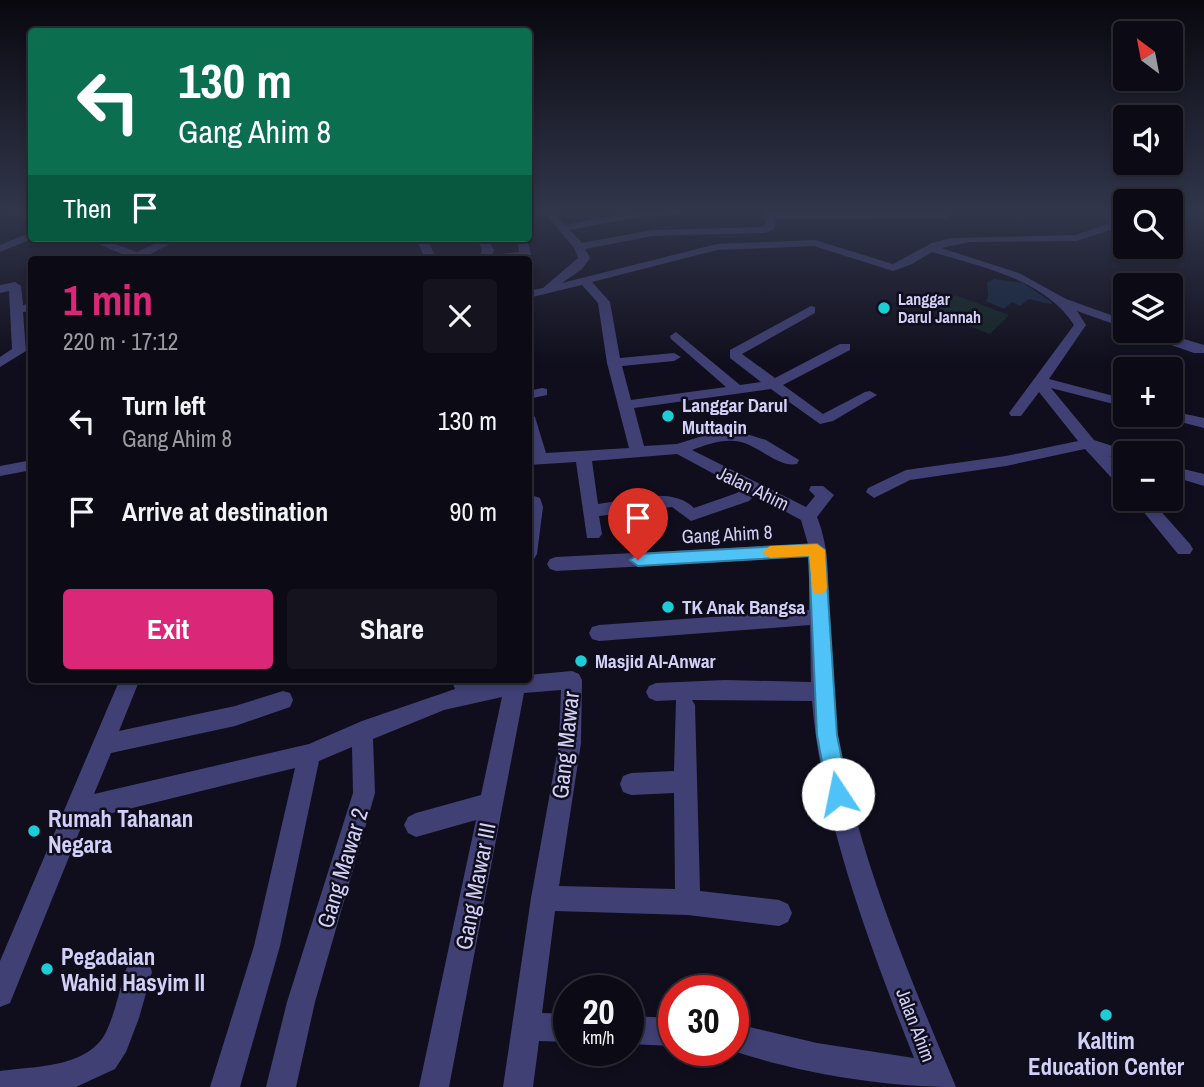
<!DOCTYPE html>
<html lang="en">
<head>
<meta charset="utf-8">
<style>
  :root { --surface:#0c0a15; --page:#15131e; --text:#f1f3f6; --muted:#9a9aa0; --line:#2c2b34; --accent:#db2777 }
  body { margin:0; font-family:"Archivo Narrow",sans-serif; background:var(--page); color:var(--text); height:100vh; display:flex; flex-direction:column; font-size:26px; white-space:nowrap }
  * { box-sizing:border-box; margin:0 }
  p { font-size:23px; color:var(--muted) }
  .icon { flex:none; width:38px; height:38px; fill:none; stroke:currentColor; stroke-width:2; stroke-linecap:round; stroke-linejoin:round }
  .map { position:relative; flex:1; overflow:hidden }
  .sheet { position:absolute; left:28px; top:256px; width:504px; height:427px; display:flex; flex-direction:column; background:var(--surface); border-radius:7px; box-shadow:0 4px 10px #0003,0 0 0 2px var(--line) }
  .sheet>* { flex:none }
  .hud { position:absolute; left:28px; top:28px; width:504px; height:214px; border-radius:7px; box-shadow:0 4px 10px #0003,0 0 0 2px var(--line); background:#0b6e4f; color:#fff; overflow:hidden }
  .needle { width:46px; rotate:328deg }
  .controls { position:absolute; left:1113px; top:21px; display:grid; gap:14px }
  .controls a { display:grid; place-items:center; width:70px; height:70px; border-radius:7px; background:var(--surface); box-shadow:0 4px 10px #0003,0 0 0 2px var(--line); font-size:35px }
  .speed { position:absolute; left:553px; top:975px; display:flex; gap:14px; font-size:35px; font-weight:700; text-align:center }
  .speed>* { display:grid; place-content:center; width:91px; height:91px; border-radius:50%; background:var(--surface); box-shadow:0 4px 10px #0003,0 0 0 2px var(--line); line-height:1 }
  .speed small { font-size:18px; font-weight:400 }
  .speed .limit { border:10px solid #d22; background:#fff; color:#111 }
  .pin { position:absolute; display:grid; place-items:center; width:60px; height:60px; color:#fff; margin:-72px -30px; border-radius:50% 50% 50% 0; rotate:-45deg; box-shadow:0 0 7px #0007 }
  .pin .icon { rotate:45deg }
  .me { position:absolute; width:77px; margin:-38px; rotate:349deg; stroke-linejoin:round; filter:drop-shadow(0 0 5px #0008) }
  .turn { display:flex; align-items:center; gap:24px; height:147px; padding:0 35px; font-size:32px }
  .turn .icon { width:91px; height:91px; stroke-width:2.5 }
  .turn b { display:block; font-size:49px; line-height:60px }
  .then { display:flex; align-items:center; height:66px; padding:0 35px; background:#0003; gap:14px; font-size:26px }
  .round { display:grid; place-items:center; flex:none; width:74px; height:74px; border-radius:7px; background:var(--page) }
  .headline { display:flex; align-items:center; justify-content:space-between; height:119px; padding:0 35px }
  h1 { font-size:42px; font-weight:700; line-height:52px; color:var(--accent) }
  .button { display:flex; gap:14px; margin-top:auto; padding:14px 35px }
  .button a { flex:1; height:80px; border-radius:7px; background:var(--accent); color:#fff; font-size:28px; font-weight:700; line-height:80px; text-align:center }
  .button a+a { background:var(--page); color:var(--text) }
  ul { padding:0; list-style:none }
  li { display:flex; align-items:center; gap:21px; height:91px; padding:0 35px }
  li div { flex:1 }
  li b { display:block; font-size:26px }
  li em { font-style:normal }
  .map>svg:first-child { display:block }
</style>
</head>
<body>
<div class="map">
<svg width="1204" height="1087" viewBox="0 0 1204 1087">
  <rect width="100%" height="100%" fill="#100e1c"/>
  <polygon fill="#122524" points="955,295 1009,315 990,334 935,313"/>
  <polygon fill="#152740" points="994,279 1023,283 1053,303 1050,304 1029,299 1020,306 1012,302 1004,309 986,301 988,297 987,282"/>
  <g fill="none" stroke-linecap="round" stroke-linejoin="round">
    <g fill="#404075" fill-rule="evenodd">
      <polygon points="11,212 32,214 32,220 12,214"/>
      <path d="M544,212H554L565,225L632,212H681L676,215L638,217L570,230L582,243L652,230L762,227L766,223L761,212H945L950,215L945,218L774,219L776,223L773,230L764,233L652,236L585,249L590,258L582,269L562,283L717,244L815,240L893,264L932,243L951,238L1076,235L1108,224V219L1102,212H1112L1118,219L1117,228L1076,241L970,242L941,248L1019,273L1066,299L1125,320V328L1077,311L1086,325L1049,379L1125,399V407L1051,388L1094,440L1131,452L1125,453V461L1110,456L1125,472V488L1119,486L1085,449L1006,466L910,480L874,498L866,492L868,488L906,470L1006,456L1078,441L1039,392L1021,416H1011L1009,413L1074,325C1045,279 981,267 932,252L912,264L893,271L814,246L717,250L592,282L610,302L620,358L674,353L681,357L674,361L622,366L631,400L726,387L671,339L670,336L676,332L740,385L761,382L730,358V350L811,306L815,307V313L742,354L775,378L840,344H850V350L783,385L823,414L865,392L870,391L877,395L833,421L820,424L771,389L634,408L644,446L677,444L712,433L737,431L766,440L799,460L797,464C780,468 758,446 741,442C724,438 708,444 692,450L806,507L815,496L809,490L811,486H823L834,495L817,517C830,549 828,583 829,617C830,658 831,698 838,738C859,859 909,975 956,1087C883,1087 799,1073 730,1050H733V1023L817,1043L914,1058C871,949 821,818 812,701L692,700L695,705L700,891L779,900L788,904L792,913L788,922L779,926L688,915L555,911L542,1013L569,1014V1042L539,1041L533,1087H503L531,898L559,743L561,690L524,693L449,1087H419L476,820L416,837L408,833L404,825L408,817L416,813L481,795L502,697L444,710L373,739L375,793L315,1002L296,1087H266L287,1002L353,793L352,747L319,761L280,946L240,1087H210L254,946L295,768L84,820L10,1003L0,1007V961L120,679H140L119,731L235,706L283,691L290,693L293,700L290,707L235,726L111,753L94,794L309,744L362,721L455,689L451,679H471L474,685L501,679H528V675L572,671L579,674L582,680L581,743L559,886L675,889L674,793L631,795L623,792L620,784L623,776L631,773L674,771L676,700L656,701L649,698L646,692L649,686L656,683L725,680L811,682L810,625L599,641L592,639L589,633L592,627L599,625L809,610V557L556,571L550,569L547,564L550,559L556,557L808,544L801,520L755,495L749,501L691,521L672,507L599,516L602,534L599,538H587L576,462L528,465V455H531L528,413L535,417L546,453L629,448L607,363L598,303L582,285L528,298V291L543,288L578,258L574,248ZM677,454L742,489L737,493L694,508C671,485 627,501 598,504L592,461Z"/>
      <polygon points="32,232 32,238 34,238 0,252 0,245"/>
      <polygon points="84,238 99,238 137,252 167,238 181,238 147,256 150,259 134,259"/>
      <polygon points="416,238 426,238 437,259 425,259"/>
      <polygon points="477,238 487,238 494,250 492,255 519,252 517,238 527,238 531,255 519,259 479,259 482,250"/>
      <polygon points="15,282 21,286 23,305 32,303 32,311 23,312 26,351 0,367 0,357 12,349 9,291 0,293 0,285"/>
      <polygon points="1139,331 1157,331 1204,345 1204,353 1194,353 1140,334"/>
      <polygon points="542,388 547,389 547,395 528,399 528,391"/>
      <polygon points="1171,411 1204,418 1204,428 1165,418 1163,415 1171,415"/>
      <polygon points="32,460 32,470 0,476 0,466"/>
      <polygon points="1171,466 1204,474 1204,486 1171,476"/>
      <polygon points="528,494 540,498 543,507 537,554 534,559 528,561"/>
      <polygon points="1133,499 1150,499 1190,544 1193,549 1190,554 1178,554"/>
      <path d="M139,959L149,962L152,972L139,1018L126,1052L115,1069L76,1087H0V1071C36,1066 90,1068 107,1030C117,1008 120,984 129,962Z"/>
      <polygon points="628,1016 674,1018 674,1046 628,1044"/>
    </g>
  </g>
  <linearGradient id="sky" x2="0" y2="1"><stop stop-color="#09080f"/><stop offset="0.58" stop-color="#31364b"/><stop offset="1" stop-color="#31364b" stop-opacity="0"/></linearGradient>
  <rect width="1204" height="364" fill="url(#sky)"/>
  <polygon fill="#4fc3f7" stroke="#337fa1" stroke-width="2" points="817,544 825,550 837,735 849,794 846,802 838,805 831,802 828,794 817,735 809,556 638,566 630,560 638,554"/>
  <polygon fill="#f59e0b" points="817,544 825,550 827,588 824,593 813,593 809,556 770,558 762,552 770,546"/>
  <g fill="#1eccd6" stroke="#100e1c" stroke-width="2.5">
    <circle cx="884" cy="308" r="7"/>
    <circle cx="668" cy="416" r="7"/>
    <circle cx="668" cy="607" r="7"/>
    <circle cx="581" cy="661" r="7"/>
    <circle cx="34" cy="831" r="7"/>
    <circle cx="47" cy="969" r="7"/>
    <circle cx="1106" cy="1015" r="7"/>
  </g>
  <g text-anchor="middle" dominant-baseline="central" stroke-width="5" stroke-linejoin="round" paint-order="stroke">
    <g font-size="16" font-weight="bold" fill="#d3d0f8" stroke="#100e1c" text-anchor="start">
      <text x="898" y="299">Langgar<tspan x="898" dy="18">Darul Jannah</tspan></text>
    </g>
    <g font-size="19" font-weight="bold" fill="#d3d0f8" stroke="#100e1c" text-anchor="start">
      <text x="682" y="405">Langgar Darul<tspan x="682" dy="22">Muttaqin</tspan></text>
      <text x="682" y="607">TK Anak Bangsa</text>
      <text x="595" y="661">Masjid Al-Anwar</text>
    </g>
    <g font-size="19" fill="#d3d0f8" stroke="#100e1c">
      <text transform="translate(753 488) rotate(26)">Jalan Ahim</text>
      <text transform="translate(727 534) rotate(-3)">Gang Ahim 8</text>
      <text transform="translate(916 1025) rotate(69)">Jalan Ahim</text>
    </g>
    <g font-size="23" fill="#d3d0f8" stroke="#100e1c">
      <text transform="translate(565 745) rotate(-84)">Gang Mawar</text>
      <text transform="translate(342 868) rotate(-73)">Gang Mawar 2</text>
      <text transform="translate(475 886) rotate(-79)">Gang Mawar III</text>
    </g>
    <g font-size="23" font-weight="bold" fill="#d3d0f8" stroke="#100e1c" text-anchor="start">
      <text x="48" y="818">Rumah Tahanan<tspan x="48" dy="26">Negara</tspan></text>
      <text x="61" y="956">Pegadaian<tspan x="61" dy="26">Wahid Hasyim II</tspan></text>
      <text x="1106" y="1040" text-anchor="middle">Kaltim<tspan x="1106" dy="26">Education Center</tspan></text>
    </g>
  </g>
</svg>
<div class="controls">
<a><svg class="needle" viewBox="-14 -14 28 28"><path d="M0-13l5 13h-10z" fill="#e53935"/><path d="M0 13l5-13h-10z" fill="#9a9aa0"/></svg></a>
<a><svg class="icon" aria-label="sound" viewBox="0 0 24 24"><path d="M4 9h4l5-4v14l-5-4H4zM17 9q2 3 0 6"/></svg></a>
<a><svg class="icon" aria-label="search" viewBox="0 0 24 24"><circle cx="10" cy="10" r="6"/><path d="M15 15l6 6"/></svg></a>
<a><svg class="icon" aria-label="layers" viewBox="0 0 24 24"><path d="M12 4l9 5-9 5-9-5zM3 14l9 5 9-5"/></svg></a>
<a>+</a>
<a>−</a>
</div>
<div class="speed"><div>20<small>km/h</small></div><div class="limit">30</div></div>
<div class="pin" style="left:638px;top:560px;background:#d93025"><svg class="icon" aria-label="arrive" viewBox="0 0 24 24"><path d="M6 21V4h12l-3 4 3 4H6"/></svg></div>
<svg class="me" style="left:838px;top:794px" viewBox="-20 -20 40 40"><circle r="19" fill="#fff"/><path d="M0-13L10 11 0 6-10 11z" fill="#4fc3f7"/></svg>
<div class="hud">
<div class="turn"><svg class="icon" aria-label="left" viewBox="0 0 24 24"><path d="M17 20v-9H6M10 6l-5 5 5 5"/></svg><div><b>130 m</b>Gang Ahim 8</div></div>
<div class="then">Then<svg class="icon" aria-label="arrive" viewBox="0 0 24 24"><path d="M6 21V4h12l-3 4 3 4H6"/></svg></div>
</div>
<section class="sheet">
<div class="headline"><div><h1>1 min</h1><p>220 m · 17:12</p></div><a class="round"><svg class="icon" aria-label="close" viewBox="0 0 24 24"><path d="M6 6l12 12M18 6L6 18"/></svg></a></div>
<ul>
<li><svg class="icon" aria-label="left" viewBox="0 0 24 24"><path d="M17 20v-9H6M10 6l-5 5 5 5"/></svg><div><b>Turn left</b><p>Gang Ahim 8</p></div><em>130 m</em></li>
<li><svg class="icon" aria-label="arrive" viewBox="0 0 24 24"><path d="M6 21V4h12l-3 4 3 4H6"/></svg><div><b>Arrive at destination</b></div><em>90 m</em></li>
</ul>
<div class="button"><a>Exit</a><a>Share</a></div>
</section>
</div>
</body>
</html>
